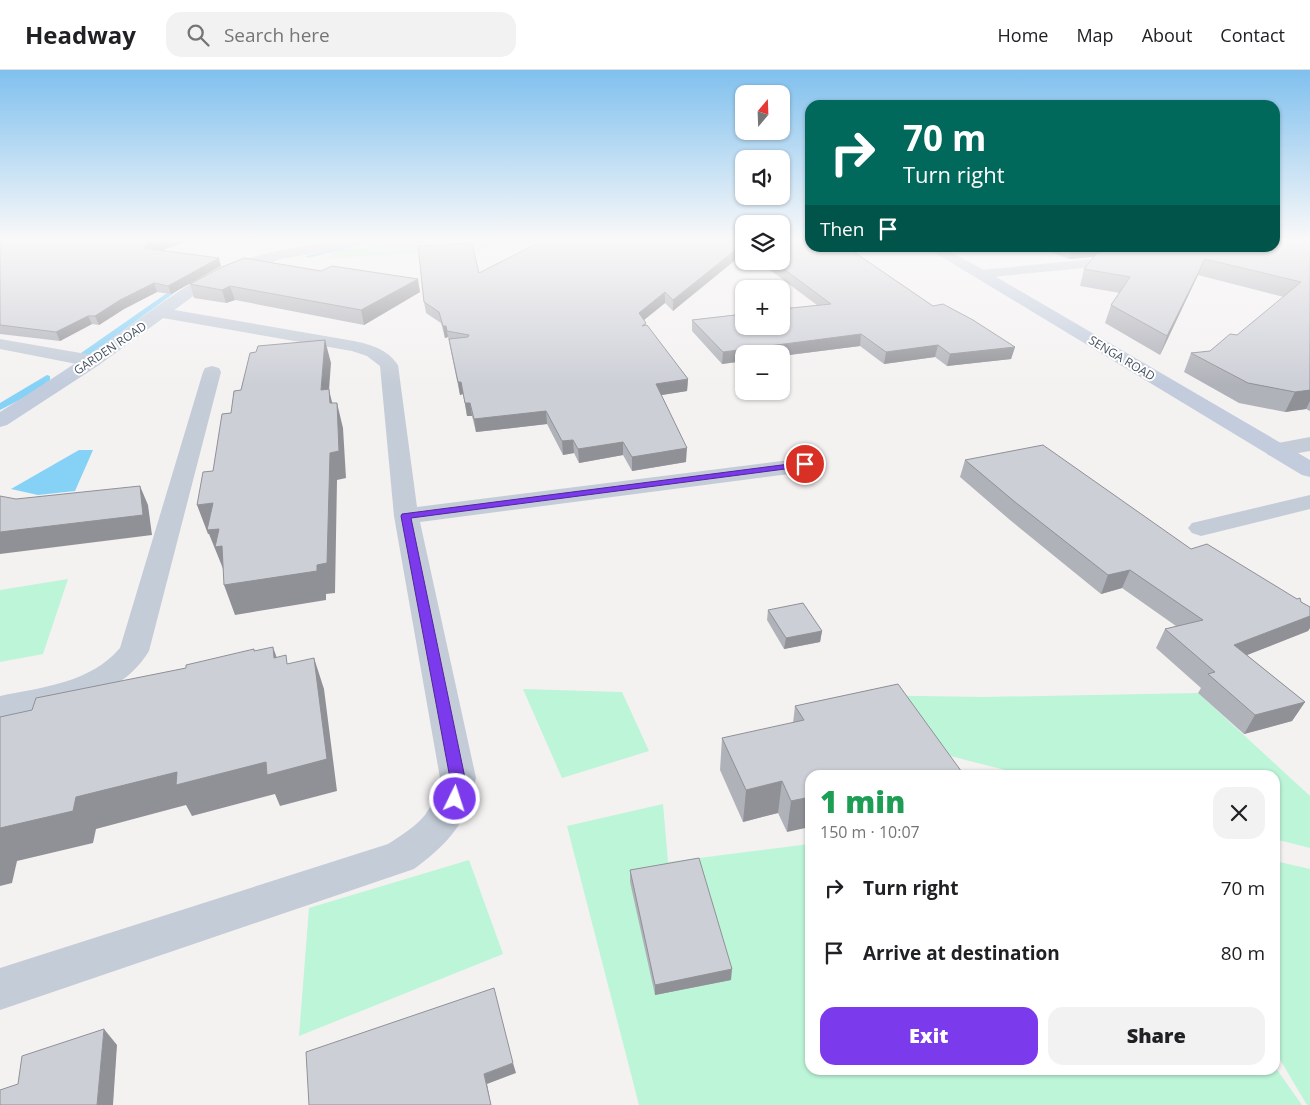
<!DOCTYPE html>
<html lang="en">
<head>
<meta charset="utf-8">
<style>
  :root { --surface:#fff; --page:#f2f2f2; --text:#202124; --muted:#757577; --line:#e0e0e0; --accent:#7c3aed }
  body { margin:0; font-family:"Open Sans",sans-serif; background:var(--page); color:var(--text); height:100vh; display:flex; flex-direction:column; font-size:19px; white-space:nowrap }
  * { box-sizing:border-box; margin:0 }
  p { font-size:16px; color:var(--muted) }
  .icon { flex:none; width:28px; height:28px; fill:none; stroke:currentColor; stroke-width:2; stroke-linecap:round; stroke-linejoin:round }
  .map { position:relative; flex:1; overflow:hidden }
  .drawer { position:absolute; left:805px; top:700px; width:475px; height:305px; display:flex; flex-direction:column; background:var(--surface); border-radius:15px; box-shadow:0 1px 4px #0004 }
  .drawer>* { flex:none }
  .guide { position:absolute; left:805px; top:30px; width:475px; height:152px; border-radius:15px; box-shadow:0 1px 4px #0004; background:#00695c; color:#fff; overflow:hidden }
  .needle { width:32px; rotate:19deg }
  .tools { position:absolute; left:735px; top:15px; display:grid; gap:10px }
  .tools a { display:grid; place-items:center; width:55px; height:55px; border-radius:10px; background:var(--surface); box-shadow:0 1px 4px #0004; font-size:25px }
  .pin { position:absolute; display:grid; place-items:center; width:42px; height:42px; color:#fff; margin:-21px; border:2px solid #fff; border-radius:50%; box-shadow:0 1px 5px #0007 }
  .me { position:absolute; width:55px; margin:-28px; rotate:4deg; stroke-linejoin:round; filter:drop-shadow(0 0 4px #0008) }
  .turn { display:flex; align-items:center; gap:18px; height:105px; padding:0 15px; font-size:22px }
  .turn .icon { width:65px; height:65px; stroke-width:2.5 }
  .turn b { display:block; font-size:35px; line-height:42px }
  .then { display:flex; align-items:center; height:48px; padding:0 15px; background:#0003; gap:10px; font-size:19px }
  .round { display:grid; place-items:center; flex:none; width:52px; height:52px; border-radius:15px; background:var(--page) }
  .overview { display:flex; align-items:center; justify-content:space-between; height:85px; padding:0 15px }
  h1 { font-size:30px; font-weight:800; line-height:38px; color:#1e9e55 }
  .cta { display:flex; gap:10px; margin-top:auto; padding:10px 15px }
  .cta a { flex:1; height:58px; border-radius:15px; background:var(--accent); color:#fff; font-size:20px; font-weight:800; line-height:58px; text-align:center }
  .cta a+a { background:var(--page); color:var(--text) }
  ul { padding:0; list-style:none }
  li { display:flex; align-items:center; gap:15px; height:65px; padding:0 15px }
  li div { flex:1 }
  li b { display:block; font-size:19px }
  li em { font-style:normal }
  header { display:flex; align-items:center; gap:30px; box-sizing:border-box; height:70px; padding:0 25px; background:var(--surface); border-bottom:1px solid var(--line) }
  header strong { font-size:24px }
  nav { display:flex; gap:28px; margin-inline-start:auto; font-size:18px }
  .search { width:350px; height:45px; background:var(--page); display:flex; align-items:center; gap:12px; box-sizing:border-box; padding:0 18px; border-radius:15px; color:var(--muted); font-size:19px }
  .map>svg:first-child { display:block }
</style>
</head>
<body>
<header>
<strong>Headway</strong>
<div class="search"><svg class="icon" aria-label="search" viewBox="0 0 24 24"><circle cx="10" cy="10" r="6"/><path d="M15 15l6 6"/></svg>Search here</div>
<nav><a>Home</a><a>Map</a><a>About</a><a>Contact</a></nav>
</header>
<div class="map">
<svg width="1310" height="1035" viewBox="0 0 1310 1035">
  <rect width="100%" height="100%" fill="#f4f1f1"/>
  <g fill="#bcf5d8">
    <polygon points="386,170 528,170 472,181 330,188 334,180"/>
    <polygon points="68,509 43,584 0,592 0,520"/>
    <polygon points="523,619 622,622 649,681 562,708"/>
    <polygon points="1198,623 1310,726 1310,778 1275,769 1275,705 1025,705 836,657 854,625 983,627"/>
    <polygon points="663,734 668,792 810,774 810,1000 1275,1000 1275,997 1302,1035 639,1035 567,756"/>
    <polygon points="469,790 503,884 299,966 309,838"/>
    <polygon points="1275,791 1310,799 1310,1035 1307,1035 1275,981"/>
  </g>
  <polygon fill="#85d2f6" points="79,380 93,380 75,421 38,425 11,419"/>
  <g fill="none" stroke-linecap="round" stroke-linejoin="round">
    <g fill="#85d2f6" fill-rule="evenodd">
      <polygon points="371,170 381,170 308,188 305,186"/>
      <polygon points="180,214 185,215 87,287 81,287 81,283"/>
      <polygon points="47,305 50,306 50,310 33,323 0,340 0,333"/>
    </g>
    <g fill="#c4ccd7" fill-rule="evenodd">
      <polygon points="1125,178 1139,178 1128,190 1104,196 981,208 976,207 974,204 976,201 981,200 1104,188 1118,184"/>
      <path d="M163,238L354,271C372,275 387,279 398,295L417,437L805,388L813,390L816,395L813,400L805,402L420,452L476,708C468,752 449,773 414,799L0,940V898L388,774C419,754 432,746 440,708L394,446L380,296L367,286L352,281L157,247L155,243L157,239Z"/>
      <polygon points="0,269 92,285 99,287 101,291 99,295 92,297 0,279"/>
      <path d="M212,296L219,298L221,302L149,581C118,632 54,637 0,650V626C43,617 90,613 120,578L203,302L205,298Z"/>
      <polygon points="1310,367 1310,381 1276,387 1268,385 1265,380 1268,375"/>
      <polygon points="1310,425 1310,439 1201,466 1192,463 1188,458 1192,453"/>
    </g>
    <g fill="#c2ccdc" fill-rule="evenodd">
      <path d="M342,170H372L365,174L281,189L254,197L225,208L203,219L99,295L7,355L0,357V342C41,316 81,290 121,262C153,240 184,214 220,199C259,182 301,176 342,170Z"/>
      <polygon points="927,178 943,178 986,201 1310,390 1310,407 1302,405"/>
    </g>
  </g>
  <g fill="#b0b2b9">
    <polygon points="0,170 163,180 160,180 221,196 171,224 157,222 124,239 99,255 92,254 60,271 0,264"/>
    <polygon points="744,170 673,241 665,233 644,250 646,255 688,309 687,321 661,325 686,392 632,401 623,385 579,393 574,383 563,385 547,354 476,362 472,346 467,346 463,324 460,325 448,267 445,268 441,253 426,243 424,232 479,203"/>
    <polygon points="1310,170 1310,341 1306,339 1285,342 1239,333 1184,302 1191,283 1210,281 1237,265 1284,227 1198,205 1160,285 1105,253 1111,235 1120,223 1080,216 1084,199 1094,187 1069,189 1041,178 1123,178"/>
    <polygon points="853,181 933,236 1015,277 1011,289 947,296 935,287 884,294 860,276 781,286 781,284 744,284 744,291 722,294 692,261 692,250 817,235 758,191 781,191"/>
    <polygon points="190,214 420,222 364,255 235,230 226,233 194,228"/>
    <polygon points="965,390 1191,479 1301,532 1310,537 1310,558 1308,561 1247,585 1305,632 1292,651 1244,664 1198,623 1201,618 1156,578 1165,559 1176,556 1122,518 1101,524 1010,450 960,407"/>
    <polygon points="768,540 822,561 820,572 784,579 767,550"/>
    <polygon points="898,614 810,705 787,762 778,743 743,752 720,700 722,668 793,653 795,636"/>
    <polygon points="630,800 731,910 655,925 630,812"/>
  </g>
  <g fill="#909196">
    <polygon points="167,170 190,170 163,180 149,182 143,178 146,174"/>
    <polygon points="744,173 744,183 673,241 673,230"/>
    <polygon points="839,178 887,178 839,182"/>
    <polygon points="1073,178 1123,178 1117,182 1104,186 1069,189"/>
    <polygon points="219,188 221,196 171,224 168,216"/>
    <polygon points="1205,189 1198,205 1160,285 1167,266"/>
    <polygon points="418,209 420,222 364,255 361,240"/>
    <polygon points="154,213 157,222 124,239 99,255 95,246 120,230"/>
    <polygon points="230,216 235,230 226,233 222,220"/>
    <polygon points="665,222 665,233 639,254 639,243"/>
    <polygon points="88,246 92,254 60,271 56,262"/>
    <polygon points="443,256 446,256 448,267 445,268"/>
    <polygon points="861,264 860,276 781,286 781,284 744,284 744,291 722,294 723,282"/>
    <polygon points="325,270 331,293 329,320 335,344 330,333 321,320"/>
    <polygon points="938,275 935,287 884,294 886,282"/>
    <polygon points="1015,277 1011,289 947,296 950,284"/>
    <polygon points="688,309 687,321 656,326 656,314"/>
    <polygon points="458,312 461,312 463,324 460,325"/>
    <polygon points="1310,320 1310,331 1306,339 1285,342 1295,322"/>
    <polygon points="337,333 343,358 346,408 337,410 335,523 326,524 326,530 235,545 224,515 330,383"/>
    <polygon points="465,333 470,333 472,346 467,346"/>
    <polygon points="546,341 547,354 476,362 474,349"/>
    <polygon points="573,370 574,383 563,385 562,371"/>
    <polygon points="623,372 623,385 579,393 578,379"/>
    <polygon points="687,378 686,392 632,401 632,387"/>
    <polygon points="140,416 148,435 152,465 0,484 0,462"/>
    <polygon points="213,433 229,487 226,506 209,464 208,464 197,435"/>
    <polygon points="1130,500 1122,518 1101,524 1108,505"/>
    <polygon points="1310,546 1310,558 1308,561 1224,594 1234,575"/>
    <polygon points="822,561 820,572 784,579 786,568"/>
    <polygon points="273,577 284,608 274,588"/>
    <polygon points="314,588 324,619 337,721 280,736 275,724 192,746 186,735 96,759 93,773 17,791 12,813 0,816 0,758"/>
    <polygon points="1305,632 1292,651 1244,664 1255,645"/>
    <polygon points="782,711 778,743 743,752 746,720"/>
    <polygon points="810,727 810,757 787,762 791,731"/>
    <polygon points="732,899 731,910 655,925 655,915"/>
    <polygon points="104,959 117,975 113,1035 97,1035"/>
    <polygon points="513,993 516,1003 487,1014 491,1035 484,1004"/>
  </g>
  <g fill="#cdcfd7" stroke="#909196">
    <polygon points="0,170 167,170 160,172 146,174 146,177 143,178 219,188 168,216 154,213 120,230 95,246 88,246 56,262 0,255"/>
    <polygon points="544,170 744,170 744,173 673,230 665,222 639,243 646,253 642,256 647,255 688,309 656,314 687,378 632,387 623,372 578,379 573,370 562,371 546,341 474,349 470,333 465,333 461,312 458,312 449,269 468,267 469,265 447,261 446,256 443,256 439,242 424,232 418,176 472,173 479,203"/>
    <polygon points="781,170 810,170 810,178 848,178 933,236 943,234 973,250 1015,277 950,284 938,275 886,282 861,264 723,282 692,250 744,244 744,256 781,256 781,239 831,234 773,191 781,191"/>
    <polygon points="1275,170 1310,170 1310,320 1295,322 1248,313 1191,283 1210,281 1230,264 1237,265 1301,212 1205,189 1167,266 1111,235 1130,207 1084,199 1097,183 1125,178 1275,178"/>
    <polygon points="244,188 321,201 332,196 418,209 361,240 230,216 222,220 190,214 222,197"/>
    <polygon points="325,270 321,320 329,319 330,333 337,333 339,381 330,383 327,493 317,495 317,501 224,515 222,476 215,477 219,459 207,460 213,433 197,435 203,402 213,401 222,344 231,343 234,321 241,320 250,283 256,282 258,276"/>
    <polygon points="1043,375 1191,479 1207,474 1297,529 1300,528 1301,532 1310,537 1310,546 1234,575 1305,632 1255,645 1208,604 1215,602 1165,559 1203,550 1130,500 1108,505 1015,432 965,390"/>
    <polygon points="140,416 143,445 0,462 0,426 16,429"/>
    <polygon points="803,533 822,561 786,568 768,540"/>
    <polygon points="273,577 274,588 286,585 287,594 314,588 327,689 267,705 266,692 176,715 177,702 76,727 73,741 0,758 0,647 32,640 36,628 186,598 186,595 254,579 254,581"/>
    <polygon points="898,614 964,705 810,705 810,727 791,731 782,711 746,720 722,668 804,650 795,636"/>
    <polygon points="699,788 732,899 655,915 630,800"/>
    <polygon points="494,918 513,993 484,1004 491,1035 309,1035 306,982"/>
    <polygon points="104,959 97,1035 0,1035 0,1020 18,1014 22,986"/>
  </g>
  <linearGradient id="sky" x2="0" y2="1"><stop stop-color="#80c0ee"/><stop offset="0.54" stop-color="#faf9f9"/><stop offset="1" stop-color="#faf9f9" stop-opacity="0"/></linearGradient>
  <rect width="1310" height="315" fill="url(#sky)"/>
  <polygon fill="#7c3aed" stroke="#51269a" points="805,392 810,394 808,396 411,448 465,708 460,733 455,735 449,733 447,729 450,708 401,446 402,444"/>
  <g text-anchor="middle" dominant-baseline="central" stroke-width="4" stroke-linejoin="round" paint-order="stroke">
    <g font-size="12" fill="#475261" stroke="#fff">
      <text transform="translate(110 278) rotate(-34)">GARDEN ROAD</text>
      <text transform="translate(1122 288) rotate(31)">SENGA ROAD</text>
    </g>
  </g>
</svg>
<div class="tools">
<a><svg class="needle" viewBox="-14 -14 28 28"><path d="M0-13l5 13h-10z" fill="#e53935"/><path d="M0 13l5-13h-10z" fill="#757577"/></svg></a>
<a><svg class="icon" aria-label="sound" viewBox="0 0 24 24"><path d="M4 9h4l5-4v14l-5-4H4zM17 9q2 3 0 6"/></svg></a>
<a><svg class="icon" aria-label="layers" viewBox="0 0 24 24"><path d="M12 4l9 5-9 5-9-5zM3 14l9 5 9-5"/></svg></a>
<a>+</a>
<a>−</a>
</div>
<div class="pin" style="left:805px;top:394px;background:#d93025"><svg class="icon" aria-label="arrive" viewBox="0 0 24 24"><path d="M6 21V4h12l-3 4 3 4H6"/></svg></div>
<svg class="me" style="left:455px;top:729px" viewBox="-20 -20 40 40"><circle r="17" fill="#7c3aed" stroke="#fff" stroke-width="3"/><path d="M0-11L8 9 0 5-8 9z" fill="#fff"/></svg>
<div class="guide">
<div class="turn"><svg class="icon" aria-label="right" viewBox="0 0 24 24"><path d="M7 20v-9h11M14 6l5 5-5 5"/></svg><div><b>70 m</b>Turn right</div></div>
<div class="then">Then<svg class="icon" aria-label="arrive" viewBox="0 0 24 24"><path d="M6 21V4h12l-3 4 3 4H6"/></svg></div>
</div>
<section class="drawer">
<div class="overview"><div><h1>1 min</h1><p>150 m · 10:07</p></div><a class="round"><svg class="icon" aria-label="close" viewBox="0 0 24 24"><path d="M6 6l12 12M18 6L6 18"/></svg></a></div>
<ul>
<li><svg class="icon" aria-label="right" viewBox="0 0 24 24"><path d="M7 20v-9h11M14 6l5 5-5 5"/></svg><div><b>Turn right</b></div><em>70 m</em></li>
<li><svg class="icon" aria-label="arrive" viewBox="0 0 24 24"><path d="M6 21V4h12l-3 4 3 4H6"/></svg><div><b>Arrive at destination</b></div><em>80 m</em></li>
</ul>
<div class="cta"><a>Exit</a><a>Share</a></div>
</section>
</div>
</body>
</html>
